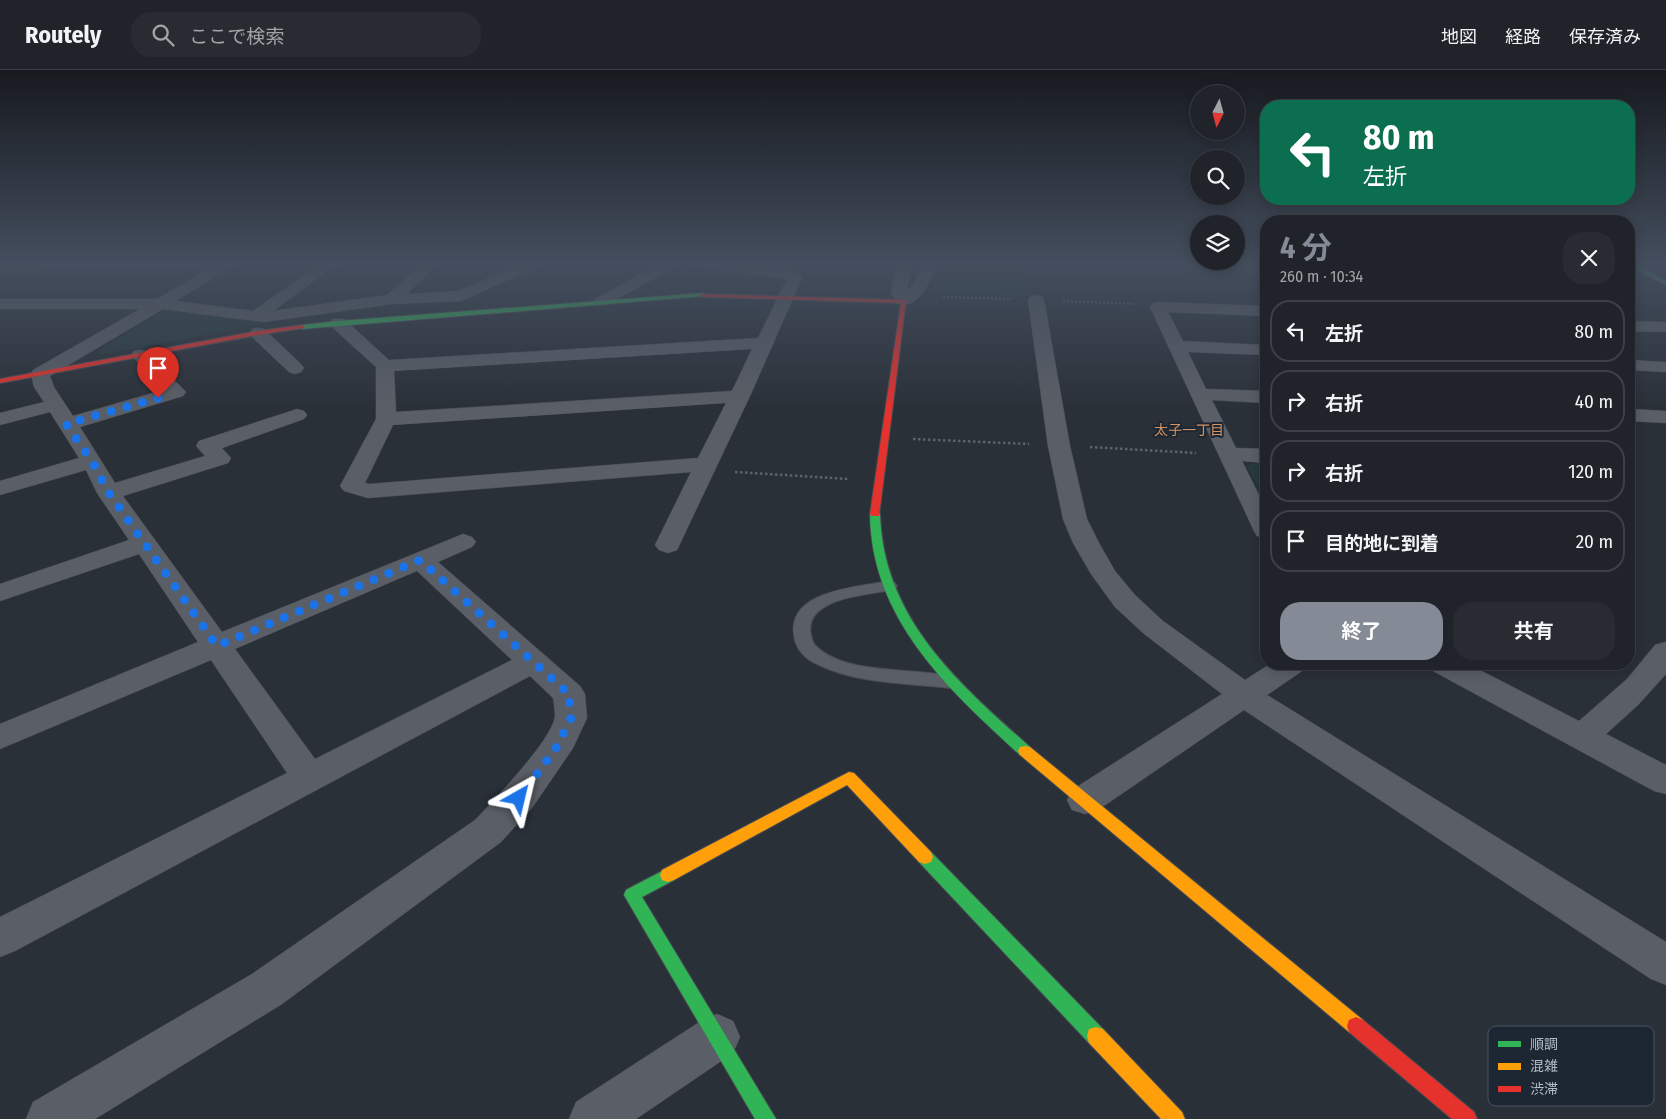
<!DOCTYPE html>
<html lang="ja">
<head>
<meta charset="utf-8">
<style>
  :root { --surface:#20242a; --page:#282c32; --text:#f1f3f6; --muted:#a2a4a8; --line:#3d4147; --accent:#848b96 }
  body { margin:0; font-family:"Fira Sans Condensed","Noto Sans JP",sans-serif; background:var(--page); color:var(--text); height:100vh; display:flex; flex-direction:column; font-size:19px; white-space:nowrap }
  * { box-sizing:border-box; margin:0 }
  p { font-size:16px; color:var(--muted) }
  .icon { flex:none; width:28px; height:28px; fill:none; stroke:currentColor; stroke-width:2; stroke-linecap:round; stroke-linejoin:round }
  .map { position:relative; flex:1; overflow:hidden }
  .panel { position:absolute; left:1260px; top:145px; width:375px; height:455px; display:flex; flex-direction:column; background:var(--surface); border-radius:20px; box-shadow:0 2px 12px #0003,0 0 0 1px var(--line) }
  .panel>* { flex:none }
  .hud { position:absolute; left:1260px; top:30px; width:375px; height:105px; border-radius:20px; box-shadow:0 2px 12px #0003,0 0 0 1px var(--line); background:#0b6e4f; color:#fff; overflow:hidden }
  .needle { width:32px; rotate:186deg }
  .fabs { position:absolute; left:1190px; top:15px; display:grid; gap:10px }
  .fabs a { display:grid; place-items:center; width:55px; height:55px; border-radius:50%; background:var(--surface); box-shadow:0 2px 12px #0003,0 0 0 1px var(--line); font-size:25px }
  .pin { position:absolute; display:grid; place-items:center; width:42px; height:42px; color:#fff; margin:-51px -21px; border-radius:50% 50% 50% 0; rotate:-45deg; box-shadow:0 0 5px #0007 }
  .pin .icon { rotate:45deg }
  .me { position:absolute; width:55px; margin:-28px; rotate:37deg; stroke-linejoin:round; filter:drop-shadow(0 0 4px #0008) }
  .turn { display:flex; align-items:center; gap:18px; height:105px; padding:0 20px; font-size:22px }
  .turn .icon { width:65px; height:65px; stroke-width:2.5 }
  .turn b { display:block; font-size:35px; line-height:42px }
  .round { display:grid; place-items:center; flex:none; width:52px; height:52px; border-radius:20px; background:var(--page) }
  .headline { display:flex; align-items:center; justify-content:space-between; height:85px; padding:0 20px }
  h1 { font-size:30px; font-weight:700; line-height:38px; color:var(--accent) }
  .button { display:flex; gap:10px; margin-top:auto; padding:10px 20px }
  .button a { flex:1; height:58px; border-radius:20px; background:var(--accent); color:#fff; font-size:20px; font-weight:700; line-height:58px; text-align:center }
  .button a+a { background:var(--page); color:var(--text) }
  ul { padding:0; list-style:none }
  li { display:flex; align-items:center; gap:15px; height:62px; margin:0 10px 8px; padding:0 10px; border:2px solid var(--line); border-radius:20px }
  li div { flex:1 }
  li b { display:block; font-size:19px }
  li em { font-style:normal }
  header { display:flex; align-items:center; gap:30px; box-sizing:border-box; height:70px; padding:0 25px; background:var(--surface); border-bottom:1px solid var(--line) }
  header strong { font-size:24px }
  nav { display:flex; gap:28px; margin-inline-start:auto; font-size:18px }
  .search { width:350px; height:45px; background:var(--page); display:flex; align-items:center; gap:12px; box-sizing:border-box; padding:0 18px; border-radius:20px; color:var(--muted); font-size:19px }
  .map>svg:first-child { display:block }
</style>
</head>
<body>
<header>
<strong>Routely</strong>
<div class="search"><svg class="icon" aria-label="search" viewBox="0 0 24 24"><circle cx="10" cy="10" r="6"/><path d="M15 15l6 6"/></svg>ここで検索</div>
<nav><a>地図</a><a>経路</a><a>保存済み</a></nav>
</header>
<div class="map">
<svg width="1666" height="1049" viewBox="0 0 1666 1049">
  <rect width="100%" height="100%" fill="#2a3038"/>
  <g fill="#273a3e">
    <polygon points="941,193 1018,193 1025,226 928,223"/>
    <polygon points="186,238 265,254 100,285 100,279 163,242"/>
    <polygon points="1262,391 1266,391 1266,430 1246,396"/>
  </g>
  <g fill="none" stroke-linecap="round" stroke-linejoin="round">
    <defs>
      <path id="lane" d="M889,511L895,513L897,516L895,519C867,526 793,527 814,574C843,607 918,596 957,608L960,612L957,616L951,618C907,613 857,614 817,594C805,589 795,578 794,565C787,520 859,517 889,511Z"/>
      <g id="street">
        <path d="M0,193H237L176,231L253,241L322,193H338L273,241L387,225L423,193H438L407,224L458,221L523,193H542L540,196L461,231L392,234L264,252L163,239L50,306L54,317L73,346L163,320L131,285L134,281L140,280L146,281L186,322L183,326L80,357L115,413L205,386L196,376L199,371L297,339L304,341L307,345L304,349L222,378L231,388L228,393L123,426L222,562L463,464L472,467L476,472L472,477L438,492L580,616L585,624L587,648L573,678L532,738L501,772L282,934L95,1049H26L33,1032L252,904L475,750C493,731 551,671 555,647C555,641 554,634 553,628L530,606L15,881L0,887V847L287,703L211,590L0,679V654L198,572L139,484L0,531V514L129,470L97,423L86,400L0,425V411L79,388L50,342L0,355V343L44,332L34,317L31,304L33,300L140,239H0V229H157L209,199L0,200ZM417,501L512,590L315,689L235,579Z"/>
        <polygon points="661,193 678,193 676,196 607,235 595,235 593,232 595,229"/>
        <path d="M692,193H732L791,201L796,202L802,208L750,326L677,480L668,483L659,480L655,475L691,402L368,428L344,421L340,416L376,349V297L332,257L330,253L332,249H344L389,290L758,268L787,209L699,197ZM752,279L732,321L396,342L394,301ZM726,333L698,388L369,414L365,413L393,355Z"/>
        <path d="M897,193H911L907,220L913,215L923,193H937C931,209 920,240 898,234L891,223Z"/>
        <polygon points="1036,225 1042,227 1044,230 1070,376 1087,449 1099,473 1115,501 1135,525 1163,551 1245,610 1270,594 1306,594 1302,601 1267,625 1666,872 1666,915 1651,909 1244,640 1098,740 1085,744 1072,740 1067,730 1072,720 1222,624 1143,563 1115,537 1091,504 1073,473 1063,449 1048,376 1028,230 1030,227"/>
        <polygon points="1158,232 1266,236 1266,246 1168,242 1183,271 1266,275 1266,285 1188,282 1206,319 1266,321 1266,333 1212,330 1236,378 1266,379 1266,393 1242,391 1266,439 1266,468 1257,466 1254,461 1150,237 1152,234"/>
        <polygon points="1629,251 1666,252 1666,262 1629,261"/>
        <polygon points="258,258 264,259 301,294 304,298 301,302 295,304 289,302 252,267 250,263 252,259"/>
        <polygon points="1629,290 1666,292 1666,302 1629,300"/>
        <polygon points="1629,339 1666,341 1666,353 1629,351"/>
        <polygon points="1666,572 1666,604 1638,635 1606,664 1666,695 1666,724 1654,721 1433,601 1429,594 1468,594 1579,651 1627,609 1655,575"/>
        <polygon points="717,944 733,951 740,967 733,983 636,1049 569,1049 576,1032 701,951"/>
      </g>
      <g id="fast">
        <polygon points="1629,193 1633,193 1666,211 1666,215 1629,195"/>
        <polygon points="703,223 706,225 705,226 302,259 299,257 302,255 338,251"/>
        <path d="M875,441L880,444C883,548 958,613 1030,677L1032,681L1030,685L1025,686L1020,685C948,619 871,549 870,444Z"/>
        <polygon points="925,780 931,782 1103,959 1105,966 1103,973 1096,975 1089,973 919,792 917,787 919,782"/>
        <polygon points="668,798 674,800 676,805 674,810 642,827 776,1049 755,1049 624,825 626,820"/>
      </g>
      <g id="slow">
        <polygon points="1025,676 1030,677 1363,950 1365,956 1363,962 1356,965 1349,962 1020,685 1018,681 1020,677"/>
        <polygon points="849,702 854,703 931,782 933,787 931,792 925,794 919,792 847,715 674,810 668,812 662,810 660,805 662,800"/>
        <polygon points="1096,957 1103,959 1182,1042 1185,1049 1161,1049 1089,973 1087,966 1089,959"/>
      </g>
      <g id="jam">
        <polygon points="701,224 906,230 879,446 871,446 870,444 901,233 703,227 700,225"/>
        <polygon points="302,255 305,257 304,258 258,265 0,313 0,309 258,261"/>
        <polygon points="1356,947 1363,950 1474,1042 1477,1049 1452,1049 1349,962 1347,956 1349,950"/>
      </g>
    </defs>
    <use href="#lane" stroke="#484c53" stroke-width="2"/>
    <use href="#street" stroke="#484c53" stroke-width="1"/>
    <use href="#fast" stroke="#484c53" stroke-width="2"/>
    <use href="#slow" stroke="#484c53" stroke-width="2"/>
    <use href="#jam" stroke="#484c53" stroke-width="2"/>
    <g stroke="#5d636a" stroke-width="2" stroke-dasharray="2 2" stroke-linecap="butt">
      <polyline points="943,227 1012,229"/>
      <polyline points="1063,231 1134,234"/>
    </g>
    <g stroke="#5d636a" stroke-width="2.5" stroke-dasharray="2.5 2.5" stroke-linecap="butt">
      <polyline points="913,369 1029,374"/>
      <polyline points="1090,377 1196,383"/>
      <polyline points="735,402 848,409"/>
    </g>
    <use href="#lane" fill="#5a5e66" fill-rule="evenodd"/>
    <use href="#street" fill="#5a5e66" fill-rule="evenodd"/>
    <use href="#fast" fill="#30b455" fill-rule="evenodd"/>
    <use href="#slow" fill="#ff9f0a" fill-rule="evenodd"/>
    <use href="#jam" fill="#e5322d" fill-rule="evenodd"/>
  </g>
  <linearGradient id="sky" x2="0" y2="1"><stop stop-color="#171a1f"/><stop offset="0.57" stop-color="#444e5e"/><stop offset="1" stop-color="#444e5e" stop-opacity="0"/></linearGradient>
  <rect width="1666" height="340" fill="url(#sky)"/>
  <g fill="none" stroke-linecap="round" stroke-linejoin="round">
    <polyline stroke="#1a73e8" stroke-width="9" stroke-dasharray="0 16.2" points="158,328 66,354 92,391 109,423 217,576 420,490 569,624 571,648 556,678 519,728"/>
  </g>
  <g text-anchor="middle" dominant-baseline="central" stroke-width="4" stroke-linejoin="round" paint-order="stroke">
    <g font-size="14" fill="#d59563" stroke="#1d2633">
      <text x="1189" y="360">太子一丁目</text>
    </g>
  </g>
  <rect x="1488" y="956" width="166" height="80" rx="8" fill="#1d2633" stroke="#4a5360" stroke-width="1"/>
  <rect x="1498" y="971" width="23" height="6" fill="#30b455"/>
  <rect x="1498" y="993" width="23" height="7" fill="#ff9f0a"/>
  <rect x="1498" y="1016" width="23" height="6" fill="#e5322d"/>
  <g font-size="14" fill="#b4bcc9">
    <text x="1530" y="979">順調</text>
    <text x="1530" y="1001">混雑</text>
    <text x="1530" y="1024">渋滞</text>
  </g>
</svg>
<div class="fabs">
<a><svg class="needle" viewBox="-14 -14 28 28"><path d="M0-13l5 13h-10z" fill="#e53935"/><path d="M0 13l5-13h-10z" fill="#a2a4a8"/></svg></a>
<a><svg class="icon" aria-label="search" viewBox="0 0 24 24"><circle cx="10" cy="10" r="6"/><path d="M15 15l6 6"/></svg></a>
<a><svg class="icon" aria-label="layers" viewBox="0 0 24 24"><path d="M12 4l9 5-9 5-9-5zM3 14l9 5 9-5"/></svg></a>
</div>
<div class="pin" style="left:158px;top:328px;background:#d93025"><svg class="icon" aria-label="arrive" viewBox="0 0 24 24"><path d="M6 21V4h12l-3 4 3 4H6"/></svg></div>
<svg class="me" style="left:519px;top:728px" viewBox="-20 -20 40 40"><path d="M0-17L14 15 0 8-14 15z" fill="#1a73e8" stroke="#fff" stroke-width="4"/></svg>
<div class="hud">
<div class="turn"><svg class="icon" aria-label="left" viewBox="0 0 24 24"><path d="M17 20v-9H6M10 6l-5 5 5 5"/></svg><div><b>80 m</b>左折</div></div>
</div>
<section class="panel">
<div class="headline"><div><h1>4 分</h1><p>260 m · 10:34</p></div><a class="round"><svg class="icon" aria-label="close" viewBox="0 0 24 24"><path d="M6 6l12 12M18 6L6 18"/></svg></a></div>
<ul>
<li><svg class="icon" aria-label="left" viewBox="0 0 24 24"><path d="M17 20v-9H6M10 6l-5 5 5 5"/></svg><div><b>左折</b></div><em>80 m</em></li>
<li><svg class="icon" aria-label="right" viewBox="0 0 24 24"><path d="M7 20v-9h11M14 6l5 5-5 5"/></svg><div><b>右折</b></div><em>40 m</em></li>
<li><svg class="icon" aria-label="right" viewBox="0 0 24 24"><path d="M7 20v-9h11M14 6l5 5-5 5"/></svg><div><b>右折</b></div><em>120 m</em></li>
<li><svg class="icon" aria-label="arrive" viewBox="0 0 24 24"><path d="M6 21V4h12l-3 4 3 4H6"/></svg><div><b>目的地に到着</b></div><em>20 m</em></li>
</ul>
<div class="button"><a>終了</a><a>共有</a></div>
</section>
</div>
</body>
</html>
